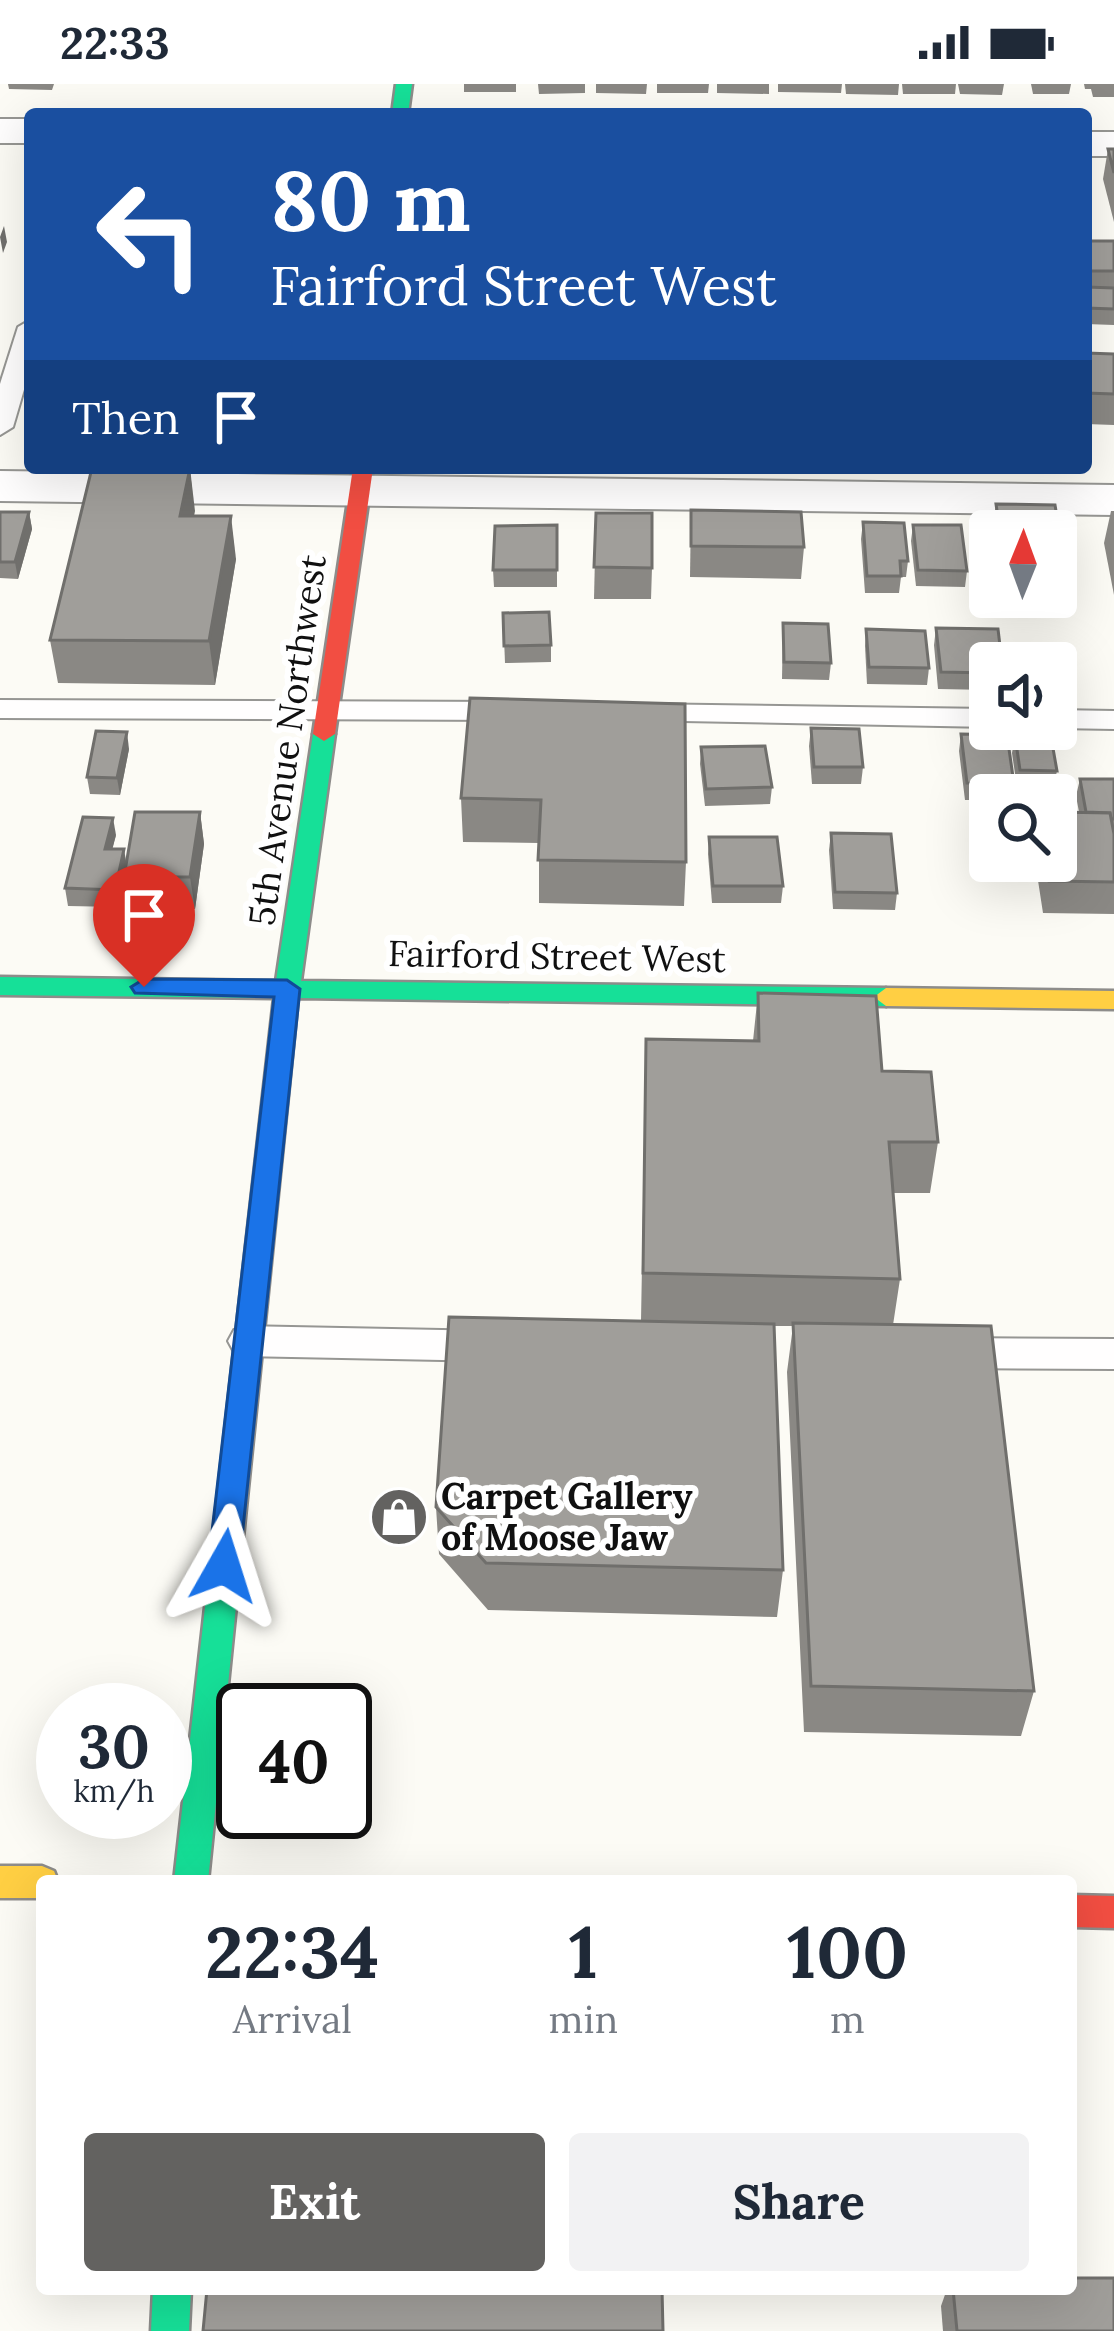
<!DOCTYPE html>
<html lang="en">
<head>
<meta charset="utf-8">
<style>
  :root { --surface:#fff; --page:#f2f2f3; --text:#1f2937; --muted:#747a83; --accent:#636260 }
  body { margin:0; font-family:Lora,serif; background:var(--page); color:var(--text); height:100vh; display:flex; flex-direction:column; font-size:45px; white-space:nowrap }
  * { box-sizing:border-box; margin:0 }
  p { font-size:39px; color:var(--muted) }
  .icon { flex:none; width:66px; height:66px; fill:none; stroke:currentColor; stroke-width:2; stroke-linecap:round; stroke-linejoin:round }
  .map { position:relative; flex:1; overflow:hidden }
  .panel { position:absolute; left:36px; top:1791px; width:1041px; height:420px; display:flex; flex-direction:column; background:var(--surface); border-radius:12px; box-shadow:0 12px 48px #0002 }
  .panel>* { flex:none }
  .guide { position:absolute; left:24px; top:24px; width:1068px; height:366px; border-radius:12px; box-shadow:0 12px 48px #0002; background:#1a4fa0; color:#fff; overflow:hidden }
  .needle { width:78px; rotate:1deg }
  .buttons { position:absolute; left:969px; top:426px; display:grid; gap:24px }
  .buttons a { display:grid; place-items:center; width:108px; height:108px; border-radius:12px; background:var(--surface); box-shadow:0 12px 48px #0002; font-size:60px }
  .speed { position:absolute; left:36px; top:1599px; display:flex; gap:24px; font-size:60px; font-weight:700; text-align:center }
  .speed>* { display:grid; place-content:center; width:156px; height:156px; border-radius:50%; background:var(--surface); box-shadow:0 12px 48px #0002; line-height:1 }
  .speed small { font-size:30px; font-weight:400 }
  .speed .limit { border:6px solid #111; border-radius:18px; background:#fff; color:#111 }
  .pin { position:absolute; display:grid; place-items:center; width:102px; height:102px; color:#fff; margin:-123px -51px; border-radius:50% 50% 50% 0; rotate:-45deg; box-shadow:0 0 12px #0007 }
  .pin .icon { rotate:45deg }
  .me { position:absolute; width:132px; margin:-66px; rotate:6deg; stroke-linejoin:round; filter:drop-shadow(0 0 9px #0008) }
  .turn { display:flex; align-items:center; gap:42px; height:252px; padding:0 48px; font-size:54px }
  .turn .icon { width:156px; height:156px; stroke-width:2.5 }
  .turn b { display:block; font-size:84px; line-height:102px }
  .then { display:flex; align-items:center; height:114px; padding:0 48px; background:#0003; gap:24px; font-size:45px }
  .eta { display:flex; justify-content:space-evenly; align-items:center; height:204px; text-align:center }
  .eta b { font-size:72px; font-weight:700; line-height:84px }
  .primary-button { display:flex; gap:24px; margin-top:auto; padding:24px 48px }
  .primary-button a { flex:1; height:138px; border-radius:12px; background:var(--accent); color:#fff; font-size:48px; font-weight:700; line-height:138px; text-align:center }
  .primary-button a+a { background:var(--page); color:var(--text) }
  .status { display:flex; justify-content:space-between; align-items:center; height:84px; padding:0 60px; background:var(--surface); direction:ltr }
  .status svg { height:33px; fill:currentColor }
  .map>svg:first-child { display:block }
</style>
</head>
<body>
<div class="status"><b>22:33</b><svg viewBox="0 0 49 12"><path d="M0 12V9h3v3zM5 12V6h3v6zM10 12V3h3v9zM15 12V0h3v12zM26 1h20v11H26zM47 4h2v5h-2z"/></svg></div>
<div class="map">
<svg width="1114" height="2247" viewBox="0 0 1114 2247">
  <rect width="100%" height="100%" fill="#fcfbf5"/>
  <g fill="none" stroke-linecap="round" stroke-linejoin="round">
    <defs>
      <g id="lane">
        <polygon points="30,236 30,285 13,343 0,351 0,300 18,243"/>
        <polygon points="0,616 518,618 533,627 518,636 0,634"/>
        <polygon points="640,620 990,625 990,643 629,636 625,629 629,622"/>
        <polygon points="1056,626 1114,627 1114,645 1056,644"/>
        <polygon points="247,1242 492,1247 505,1251 511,1262 505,1273 492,1277 247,1272 234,1268 228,1257 234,1246"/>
        <polygon points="950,1254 1114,1255 1114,1285 950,1284 937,1280 931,1269 937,1258"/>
      </g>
      <g id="street">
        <rect x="0" y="35" width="30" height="24"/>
        <rect x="1086" y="48" width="28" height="24"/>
        <polygon points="0,387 1114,401 1114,431 0,417"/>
      </g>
      <g id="fast">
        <polygon points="396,0 412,0 408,30 392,30"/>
        <polygon points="324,643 335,650 301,897 886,904 898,913 886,922 298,914 208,1797 174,1797 274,914 0,911 0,893 276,897 313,650"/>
        <polygon points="153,2205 191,2205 189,2247 151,2247"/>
      </g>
      <g id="slow">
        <polygon points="886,904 1114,907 1114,925 886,922 874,913"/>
        <polygon points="0,1782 42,1782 54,1787 58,1797 42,1797 42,1814 0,1814"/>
      </g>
      <g id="jam">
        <polygon points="353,384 373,384 335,650 324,657 313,650"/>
        <polygon points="1071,1811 1114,1812 1114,1844 1071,1843"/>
      </g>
    </defs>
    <use href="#lane" stroke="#969693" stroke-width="4"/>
    <use href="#street" stroke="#969693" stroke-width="4"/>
    <use href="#fast" stroke="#8d8c8a" stroke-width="5"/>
    <use href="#slow" stroke="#8d8c8a" stroke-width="5"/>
    <use href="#jam" stroke="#8d8c8a" stroke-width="5"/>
    <use href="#lane" fill="#fffefe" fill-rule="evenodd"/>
    <use href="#street" fill="#fffefe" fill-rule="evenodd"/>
    <use href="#fast" fill="#16e098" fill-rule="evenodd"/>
    <use href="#slow" fill="#ffcf43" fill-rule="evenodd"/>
    <use href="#jam" fill="#f24e42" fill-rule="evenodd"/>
  </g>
  <g fill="#8a8884">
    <polygon points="8,0 54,0 52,6 9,5"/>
    <rect x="464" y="0" width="52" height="8"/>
    <polygon points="538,0 585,0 585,9 539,10"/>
    <polygon points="596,0 647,0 646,10 596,9"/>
    <polygon points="657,0 709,0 708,9 657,9"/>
    <polygon points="717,0 769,0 769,10 717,9"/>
    <polygon points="778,0 842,0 841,9 778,8"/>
    <polygon points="845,0 899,0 898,11 846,10"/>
    <polygon points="902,0 956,0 955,10 903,10"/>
    <polygon points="958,0 1004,0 1002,11 960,10"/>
    <polygon points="1031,0 1071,0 1069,10 1033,10"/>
    <polygon points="1084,0 1114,0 1114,13 1093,13 1091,5 1085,5"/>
    <polygon points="1108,65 1114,65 1114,138 1103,95"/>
    <rect x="1086" y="157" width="28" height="46"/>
    <polygon points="1086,203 1114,204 1114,241 1086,240"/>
    <polygon points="1086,269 1114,270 1114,341 1086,340"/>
    <polygon points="190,384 194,432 236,475 215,601 58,599 50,556"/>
    <polygon points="996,420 1000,447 992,447"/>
    <polygon points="691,426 804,463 801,495 690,493"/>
    <polygon points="1111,427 1114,427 1114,511 1104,459"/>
    <polygon points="0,428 29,428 32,445 18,495 0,494"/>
    <polygon points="596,429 652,484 651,515 594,515"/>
    <polygon points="863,438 908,477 906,493 901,493 899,509 865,509 861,455"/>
    <polygon points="557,441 557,503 494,503 493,486"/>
    <polygon points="913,441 967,487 965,503 916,502 911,457"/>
    <polygon points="1056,447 1064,475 1059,507 1056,507"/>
    <polygon points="503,529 551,561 551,578 505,579"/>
    <polygon points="783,539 831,579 829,596 782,595"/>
    <polygon points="936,544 990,579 990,606 938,605 934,561"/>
    <polygon points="866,545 929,584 927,601 867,600 865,562"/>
    <polygon points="470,614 686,778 684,822 539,819 539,759 463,758 461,714"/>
    <polygon points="811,644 863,683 861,700 812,700 809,662"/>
    <polygon points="961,650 1014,700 1012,711 990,711 990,716 965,716 959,667"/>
    <polygon points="1015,652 1057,687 1053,704 1017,703 1012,669"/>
    <polygon points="701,663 772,703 770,720 705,722 700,680"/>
    <polygon points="129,665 120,711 90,710 87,693"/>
    <polygon points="1080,695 1114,695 1114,830 1043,829 1035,777 1056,777 1079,728 1076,712"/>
    <polygon points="200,728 204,760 195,825 130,825 125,794 118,823 68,822 65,804 116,751 112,765 127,779"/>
    <polygon points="831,749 897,809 895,826 833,825 829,766"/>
    <polygon points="709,753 783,802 781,819 712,819 708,770"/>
    <polygon points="758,909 882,987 938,1058 930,1109 893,1109 900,1195 893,1241 1034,1607 1021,1652 804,1648 787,1288 793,1242 774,1242 783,1486 777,1533 488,1526 439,1470 436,1423 641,1237 646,955 753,957"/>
    <polygon points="947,2205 1071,2205 1114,2247 943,2247 941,2222"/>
  </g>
  <g fill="#706f6c">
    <polygon points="4,142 7,158 3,169 0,153"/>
    <polygon points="190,384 195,427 186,474 180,432"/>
    <polygon points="29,428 32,445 18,495 15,478"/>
    <polygon points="231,432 236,475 215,601 209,557"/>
    <polygon points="127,648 129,665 120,711 117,694"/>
    <polygon points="200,728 204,760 195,825 190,793"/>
    <polygon points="113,734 116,751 108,782 105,765"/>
    <polygon points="124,765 127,783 118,823 115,806"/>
  </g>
  <g fill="#a09e9a" stroke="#706f6c" stroke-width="3">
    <polygon points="1108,65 1114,65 1114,89"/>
    <rect x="1086" y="157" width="28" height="30"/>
    <polygon points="1086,203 1114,204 1114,225 1086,224"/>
    <polygon points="1086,269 1114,270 1114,310 1086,309"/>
    <polygon points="92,384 190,384 180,432 231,432 209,557 50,556"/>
    <polygon points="996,420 1055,421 1064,475 1056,475 1056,447 1000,447"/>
    <polygon points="691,426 801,428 804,463 691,462"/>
    <polygon points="0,428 29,428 15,478 0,478"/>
    <polygon points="596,429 652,429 652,484 594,483"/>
    <polygon points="863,438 904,439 908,477 900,477 901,492 867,492"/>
    <polygon points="557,441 557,486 493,486 495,442"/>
    <polygon points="913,441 961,441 967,487 918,486"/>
    <polygon points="549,528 551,561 504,562 503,529"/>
    <polygon points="783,539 828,540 831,579 784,578"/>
    <polygon points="936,544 998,545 1002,579 990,579 990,589 941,588"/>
    <polygon points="866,545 925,547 929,584 869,583"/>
    <polygon points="470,614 685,620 686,778 538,776 541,716 461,714"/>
    <polygon points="811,644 859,645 863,683 814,683"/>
    <polygon points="96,647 127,648 117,694 87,693"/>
    <polygon points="961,650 1007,651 1014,700 967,699"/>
    <polygon points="1015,652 1051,653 1057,687 1020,686"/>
    <polygon points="765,662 772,703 706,705 701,663"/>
    <polygon points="1080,695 1114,695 1114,735 1111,735 1110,729 1086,728"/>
    <polygon points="135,728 200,728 190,793 124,793"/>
    <polygon points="1056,728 1110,729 1114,750 1114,798 1049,797 1046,777 1056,777"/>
    <polygon points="83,733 113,734 105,765 124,765 115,806 65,804"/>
    <polygon points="831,749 891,750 897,809 835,808"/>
    <polygon points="709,753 777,753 783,802 713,802"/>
    <polygon points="758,909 876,912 882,987 931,988 938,1058 889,1058 900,1195 643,1189 646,955 759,957"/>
    <polygon points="449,1233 774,1240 783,1486 486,1479 436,1423"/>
    <polygon points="793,1239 991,1242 1034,1607 811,1602"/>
    <polygon points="1071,2194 1114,2194 1114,2247 957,2247 953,2205 1071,2205"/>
    <polygon points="207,2205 662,2205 663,2247 203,2247"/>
  </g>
  <polygon fill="#1a73e8" stroke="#114b97" stroke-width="3" points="144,895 287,896 300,905 239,1482 235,1492 224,1495 213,1492 208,1482 274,913 135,909 131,903"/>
  <defs>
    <symbol id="shop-disc" viewBox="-11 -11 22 22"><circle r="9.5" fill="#636260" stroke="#fff"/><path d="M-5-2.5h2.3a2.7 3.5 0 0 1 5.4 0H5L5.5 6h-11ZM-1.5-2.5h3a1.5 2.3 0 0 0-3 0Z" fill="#fff"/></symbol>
  </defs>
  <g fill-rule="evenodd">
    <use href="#shop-disc" x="366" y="1400" width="66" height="66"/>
  </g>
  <g text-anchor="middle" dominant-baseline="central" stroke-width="12" stroke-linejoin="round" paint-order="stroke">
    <g font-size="36" fill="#101010" stroke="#fff">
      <text transform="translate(287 656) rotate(-82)">5th Avenue Northwest</text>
      <text transform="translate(557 872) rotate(1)">Fairford Street West</text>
    </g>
    <g font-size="36" font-weight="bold" fill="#101010" stroke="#fff" text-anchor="start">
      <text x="441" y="1412">Carpet Gallery<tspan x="441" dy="41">of Moose Jaw</tspan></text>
    </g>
  </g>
</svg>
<div class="buttons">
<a><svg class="needle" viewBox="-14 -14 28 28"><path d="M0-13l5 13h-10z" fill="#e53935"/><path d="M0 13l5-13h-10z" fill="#747a83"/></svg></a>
<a><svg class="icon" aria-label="sound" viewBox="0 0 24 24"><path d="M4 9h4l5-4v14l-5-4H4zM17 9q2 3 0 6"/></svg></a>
<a><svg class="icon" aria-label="search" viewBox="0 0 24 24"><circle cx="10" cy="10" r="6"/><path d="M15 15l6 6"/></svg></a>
</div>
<div class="speed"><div>30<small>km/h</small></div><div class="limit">40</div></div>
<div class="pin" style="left:144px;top:903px;background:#d93025"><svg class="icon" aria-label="arrive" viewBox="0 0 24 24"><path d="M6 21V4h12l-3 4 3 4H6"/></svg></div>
<svg class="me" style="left:224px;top:1482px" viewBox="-20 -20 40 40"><path d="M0-17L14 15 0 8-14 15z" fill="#1a73e8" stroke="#fff" stroke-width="4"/></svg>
<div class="guide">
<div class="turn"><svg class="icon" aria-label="left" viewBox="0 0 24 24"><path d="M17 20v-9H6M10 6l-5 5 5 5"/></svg><div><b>80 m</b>Fairford Street West</div></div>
<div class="then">Then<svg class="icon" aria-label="arrive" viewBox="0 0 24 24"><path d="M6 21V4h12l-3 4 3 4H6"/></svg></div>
</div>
<section class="panel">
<div class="eta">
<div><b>22:34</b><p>Arrival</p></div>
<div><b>1</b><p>min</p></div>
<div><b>100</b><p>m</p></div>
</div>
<div class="primary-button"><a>Exit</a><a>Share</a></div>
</section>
</div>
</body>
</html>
